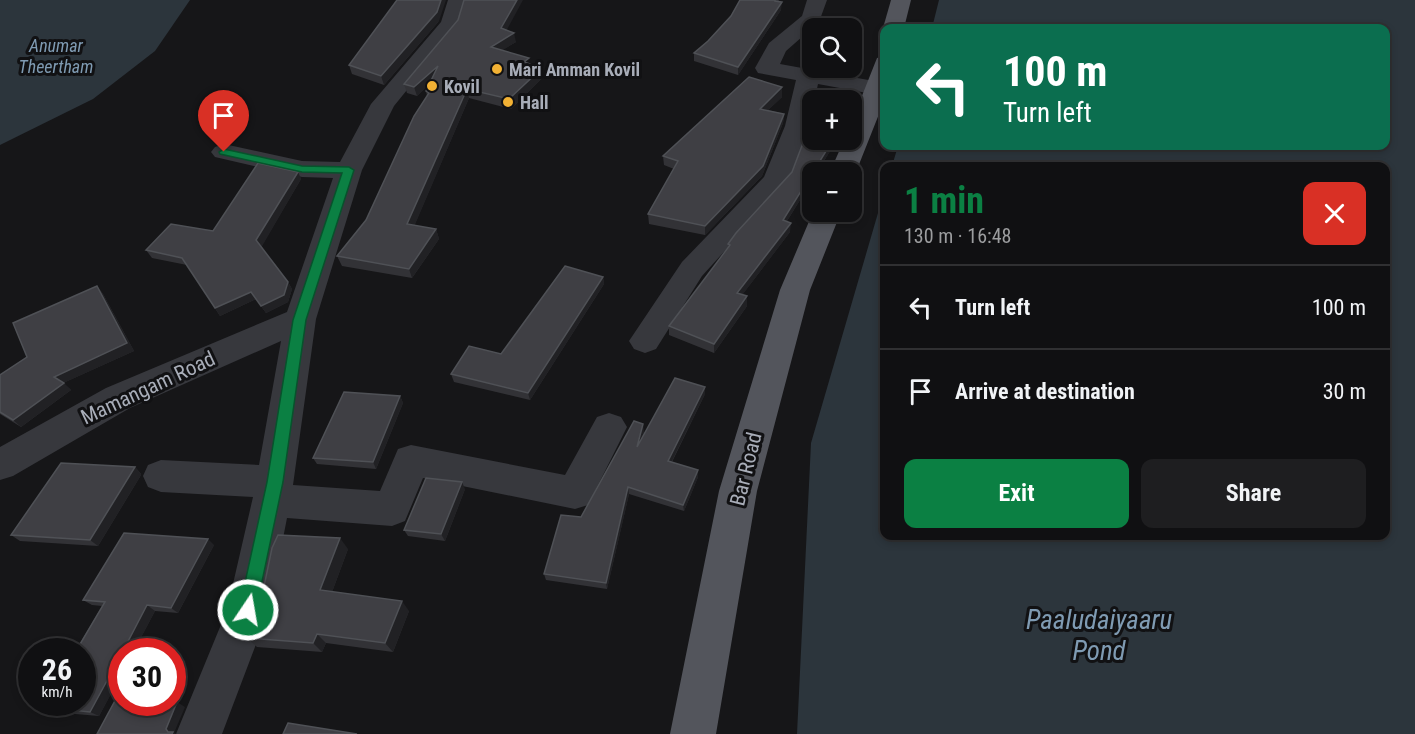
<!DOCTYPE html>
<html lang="en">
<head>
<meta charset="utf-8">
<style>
  :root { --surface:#101012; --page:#1e1e20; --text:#f1f3f6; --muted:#9c9d9f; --line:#303032; --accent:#0b8043 }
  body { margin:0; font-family:"Roboto Condensed",sans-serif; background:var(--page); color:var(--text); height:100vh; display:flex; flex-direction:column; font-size:22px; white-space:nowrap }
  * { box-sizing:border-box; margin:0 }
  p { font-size:20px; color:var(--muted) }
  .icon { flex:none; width:33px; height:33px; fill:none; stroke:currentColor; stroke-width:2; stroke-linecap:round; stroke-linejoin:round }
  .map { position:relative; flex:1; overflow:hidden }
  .panel { position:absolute; left:880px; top:162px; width:510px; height:378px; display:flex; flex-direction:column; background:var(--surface); border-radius:12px; box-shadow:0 3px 9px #0003,0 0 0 2px var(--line) }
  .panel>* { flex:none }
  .guide { position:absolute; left:880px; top:24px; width:510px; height:126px; border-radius:12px; box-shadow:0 3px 9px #0003,0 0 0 2px var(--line); background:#0b6e4f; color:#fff; overflow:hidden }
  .controls { position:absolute; left:802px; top:18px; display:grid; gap:12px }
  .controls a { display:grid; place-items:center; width:60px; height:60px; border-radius:12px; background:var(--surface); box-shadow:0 3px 9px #0003,0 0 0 2px var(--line); font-size:30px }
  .speed { position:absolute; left:18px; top:638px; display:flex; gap:12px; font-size:30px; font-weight:700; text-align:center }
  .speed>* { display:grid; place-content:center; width:78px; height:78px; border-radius:50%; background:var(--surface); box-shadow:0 3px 9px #0003,0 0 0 2px var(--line); line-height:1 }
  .speed small { font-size:15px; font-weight:400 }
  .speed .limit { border:9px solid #d22; background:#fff; color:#111 }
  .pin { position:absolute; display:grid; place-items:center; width:51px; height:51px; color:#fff; margin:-62px -26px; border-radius:50% 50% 50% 0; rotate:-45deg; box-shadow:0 0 6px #0007 }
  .pin .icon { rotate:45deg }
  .me { position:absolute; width:66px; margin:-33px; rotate:12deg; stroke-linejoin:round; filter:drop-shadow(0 0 4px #0008) }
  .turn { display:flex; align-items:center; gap:21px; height:126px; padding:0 24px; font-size:27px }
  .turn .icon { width:78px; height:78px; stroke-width:2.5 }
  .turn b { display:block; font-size:42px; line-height:51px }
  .round { display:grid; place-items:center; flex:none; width:63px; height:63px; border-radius:12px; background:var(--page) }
  .summary { display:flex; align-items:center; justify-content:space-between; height:102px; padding:0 24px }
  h1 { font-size:36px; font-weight:700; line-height:45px; color:var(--accent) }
  .cta { display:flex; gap:12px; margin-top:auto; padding:12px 24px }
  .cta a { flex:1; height:69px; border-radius:12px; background:var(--accent); color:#fff; font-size:24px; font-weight:700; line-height:69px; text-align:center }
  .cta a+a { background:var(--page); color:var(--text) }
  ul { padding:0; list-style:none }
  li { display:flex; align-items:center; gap:18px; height:84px; padding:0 24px; border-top:2px solid var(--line) }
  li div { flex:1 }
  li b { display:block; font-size:22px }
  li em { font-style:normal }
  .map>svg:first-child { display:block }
</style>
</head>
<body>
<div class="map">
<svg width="1415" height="734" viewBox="0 0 1415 734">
  <rect width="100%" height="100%" fill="#161618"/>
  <g fill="#2c353c">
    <polygon points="0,0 190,0 155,51 93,99 0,145"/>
    <polygon points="939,0 1415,0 1415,734 797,734 811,443 885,189 885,536 1386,536 1386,166 892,166 898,146 1386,146 1386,28 932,28"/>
  </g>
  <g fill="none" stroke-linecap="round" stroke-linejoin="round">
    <g fill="#37383d" fill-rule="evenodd">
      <polygon points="448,0 468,0 458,27 394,106 362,170 316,319 293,485 380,491 398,449 411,445 565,475 597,417 609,413 621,417 627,427 588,505 575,509 423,478 405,521 392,526 287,518 269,610 222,734 176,734 227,610 253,497 161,492 148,487 143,476 148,465 161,460 259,465 281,341 130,408 13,476 0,480 0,447 106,388 287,312 333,178 302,177 215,157 211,152 215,147 224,144 302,161 340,162 371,104 441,22"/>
      <polygon points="807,0 827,0 819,22 786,51 780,64 885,83 885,93 878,95 818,84 809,126 789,180 702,276 656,349 645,353 634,349 629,341 682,262 764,177 785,126 796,80 758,73 755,68 769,43 802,16"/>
    </g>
    <g fill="#53555c" fill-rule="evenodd">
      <polygon points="891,0 911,0 904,28 885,30 883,28"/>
      <polygon points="885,56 885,99 856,172 852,178 852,172 830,172 844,140 852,140 852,121 877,58"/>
      <polygon points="813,212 841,212 810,290 757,491 716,734 670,734 719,491 780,290"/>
    </g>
  </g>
  <g fill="#323236">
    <polygon points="740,0 779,0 778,2 781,10 738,75 694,61 694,53 708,41 731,16"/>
    <polygon points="458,20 507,30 516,42 502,50 530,64 542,68 543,77 511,109 469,98 414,226 436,229 439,239 412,278 342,266 337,256 366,220 427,96 426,91 428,85 417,96 407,93 404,84"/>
    <polygon points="439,21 384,85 352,74 349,65"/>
    <polygon points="782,87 782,97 768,110 784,114 783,123 762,176 705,235 649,224 648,214 674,169 664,165 663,156"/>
    <polygon points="813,140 837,140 817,172 813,172 813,179 787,221 790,232 742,295 747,296 747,306 714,353 669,335 669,326 728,248 728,244 792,172"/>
    <polygon points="298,172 301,179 261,247 288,282 292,289 288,302 266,313 256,299 220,316 187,265 152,258 146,250 213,231"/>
    <polygon points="603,277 604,284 530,400 454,382 451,374 501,354"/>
    <polygon points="97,286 103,294 134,351 63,383 71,390 21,427 0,414 0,375 27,357"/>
    <polygon points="705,394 672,462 698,477 684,511 629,494 607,589 546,580 544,574 581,517 644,431 642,440"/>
    <polygon points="400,396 403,403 376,469 317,464 313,458"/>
    <polygon points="135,467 141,474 141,475 98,546 20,541 11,535"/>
    <polygon points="465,489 445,541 408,536 404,530"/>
    <polygon points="214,545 178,613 155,611 99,716 52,712 42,707 102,606 92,605 83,600"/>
    <polygon points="348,549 332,592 409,611 393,652 326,643 322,652 257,647 247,638"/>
  </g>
  <g fill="#212124">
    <polygon points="441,0 446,0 439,21 384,85 381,76"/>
    <polygon points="517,0 523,0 503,37 501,28"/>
    <polygon points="782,2 781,10 738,75 738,67"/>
    <polygon points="514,33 516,42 493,56 491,47"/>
    <polygon points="438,66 440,75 417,96 414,87"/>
    <polygon points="542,68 543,77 511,109 509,99"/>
    <polygon points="782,87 782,97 760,118 760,109"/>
    <polygon points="467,89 469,98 411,234 407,224"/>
    <polygon points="784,114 783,123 762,176 705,235 705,226"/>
    <polygon points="833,140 837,140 817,172 813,172 813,179 782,229 783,220"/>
    <polygon points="298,172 301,179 261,248 256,240"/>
    <polygon points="791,223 790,232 737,302 737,293"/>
    <polygon points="436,229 439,239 412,278 409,269"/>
    <polygon points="603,277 604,284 530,400 528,393"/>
    <polygon points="288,282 292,289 288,302 266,313 261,306"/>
    <polygon points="97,286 103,294 134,351 61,384 54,377"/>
    <polygon points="251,292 256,299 220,316 215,308"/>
    <polygon points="747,296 747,306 714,353 714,344"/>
    <polygon points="64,383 71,390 21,427 13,420"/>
    <polygon points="705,387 705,394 669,467 668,461"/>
    <polygon points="400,396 403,403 376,469 373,462"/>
    <polygon points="643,424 644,431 638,454 637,447"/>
    <polygon points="135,467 141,474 141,475 98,546 90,540"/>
    <polygon points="698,470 698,477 684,511 683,505"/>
    <polygon points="462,482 465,489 445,541 441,534"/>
    <polygon points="628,487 629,494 607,589 606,583"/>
    <polygon points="340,538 348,549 329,600 320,590"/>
    <polygon points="208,539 214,545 178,613 171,608"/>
    <polygon points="402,601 409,611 393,652 385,643"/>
    <polygon points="147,605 155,611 134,651 123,651"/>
    <polygon points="317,634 326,643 322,652 313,643"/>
    <polygon points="122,653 122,674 99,716 90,712"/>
    <polygon points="177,702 185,707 174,733 177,734 172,734 168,732 166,729"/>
  </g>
  <g fill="#3f3f44" stroke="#4f5156" stroke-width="1.5">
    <polygon points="397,0 441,0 437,12 381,76 349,65"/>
    <polygon points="464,0 517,0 501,28 514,33 491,47 529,58 524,62 542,68 509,99 467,89 407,224 436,229 409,269 337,256 366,220 414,116 429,93 426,91 438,66 414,87 404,84 458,20"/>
    <polygon points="740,0 775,0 775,1 782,2 738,67 694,53 708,41 731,16"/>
    <polygon points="749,77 782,87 760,109 784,114 763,166 705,226 648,214 678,161 663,156"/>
    <polygon points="812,119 813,120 813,140 833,140 783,220 791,223 737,293 747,296 714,344 669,326 730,245 728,244 736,233 792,172"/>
    <polygon points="258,163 298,172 256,240 288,282 284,295 261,306 251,292 215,308 182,258 146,250 171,224 213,231"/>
    <polygon points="565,266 603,277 528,393 451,374 469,346 501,354"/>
    <polygon points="97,286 127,343 54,377 64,383 13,420 0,412 0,375 27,357 13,323"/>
    <polygon points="675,378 705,387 668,461 698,470 683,505 628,487 606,583 544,574 561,515 581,517 634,421 643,424 637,447"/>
    <polygon points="344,392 400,396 373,462 313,458"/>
    <polygon points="61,463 135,467 90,540 11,535"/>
    <polygon points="426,478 462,482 441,534 404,530"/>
    <polygon points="124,533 208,539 171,608 147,605 123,651 122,651 122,653 90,712 42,707 45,702 82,702 82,651 76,651 105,602 83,600"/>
    <polygon points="278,535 340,538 320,590 402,601 385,643 317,634 313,643 247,638 261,601 272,548"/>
    <polygon points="117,697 122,697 122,702 177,702 166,729 168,732 173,732 172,734 97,734"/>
    <polygon points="288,723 357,734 283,734"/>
  </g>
  <polygon fill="#0b8043" stroke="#07532c" stroke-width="1.5" points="224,149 302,166 349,167 354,170 306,320 283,482 256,610 254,616 248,618 242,616 239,610 267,482 293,320 342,173 302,172 220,154 219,152"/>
  <g fill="#f2b134" stroke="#111113" stroke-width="2">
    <circle cx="497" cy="69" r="6"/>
    <circle cx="432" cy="86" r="6"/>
    <circle cx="508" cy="102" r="6"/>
  </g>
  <g text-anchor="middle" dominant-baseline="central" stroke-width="6" stroke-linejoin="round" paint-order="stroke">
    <g font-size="18" font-style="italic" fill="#7f9bb3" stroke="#111113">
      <text x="56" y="45">Anumar<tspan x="56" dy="21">Theertham</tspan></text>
    </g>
    <g font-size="18" font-weight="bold" fill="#a8adb8" stroke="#111113" text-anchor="start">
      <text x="509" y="69">Mari Amman Kovil</text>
      <text x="444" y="86">Kovil</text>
      <text x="520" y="102">Hall</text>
    </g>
    <g font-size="21" fill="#a8adb8" stroke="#111113">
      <text transform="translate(148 388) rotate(-25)">Mamangam Road</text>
      <text transform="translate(746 469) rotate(-76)">Bar Road</text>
    </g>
    <g font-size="27" font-style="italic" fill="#7f9bb3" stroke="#111113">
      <text x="1099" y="620">Paaludaiyaaru<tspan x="1099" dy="31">Pond</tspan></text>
    </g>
  </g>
</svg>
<div class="controls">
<a><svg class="icon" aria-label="search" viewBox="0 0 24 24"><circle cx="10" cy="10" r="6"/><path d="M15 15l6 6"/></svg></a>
<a>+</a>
<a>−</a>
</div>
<div class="speed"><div>26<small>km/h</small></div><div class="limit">30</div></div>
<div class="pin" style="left:224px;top:152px;background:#d93025"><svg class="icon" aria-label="arrive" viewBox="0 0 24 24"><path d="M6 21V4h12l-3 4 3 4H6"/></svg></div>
<svg class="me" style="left:248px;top:610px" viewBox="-20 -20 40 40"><circle r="17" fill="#0b8043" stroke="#fff" stroke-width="3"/><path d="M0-11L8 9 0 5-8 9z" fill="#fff"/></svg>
<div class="guide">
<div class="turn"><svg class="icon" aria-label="left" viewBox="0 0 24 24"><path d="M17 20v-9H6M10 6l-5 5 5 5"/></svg><div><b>100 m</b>Turn left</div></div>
</div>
<section class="panel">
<div class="summary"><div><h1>1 min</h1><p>130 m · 16:48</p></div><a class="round" style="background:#d93025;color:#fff"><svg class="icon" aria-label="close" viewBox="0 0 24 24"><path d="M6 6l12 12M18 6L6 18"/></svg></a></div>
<ul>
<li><svg class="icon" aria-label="left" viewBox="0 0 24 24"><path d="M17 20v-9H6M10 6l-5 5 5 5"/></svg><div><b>Turn left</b></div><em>100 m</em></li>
<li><svg class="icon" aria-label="arrive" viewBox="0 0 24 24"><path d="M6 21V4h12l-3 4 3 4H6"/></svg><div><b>Arrive at destination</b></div><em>30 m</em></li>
</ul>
<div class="cta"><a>Exit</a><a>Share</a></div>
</section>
</div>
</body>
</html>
